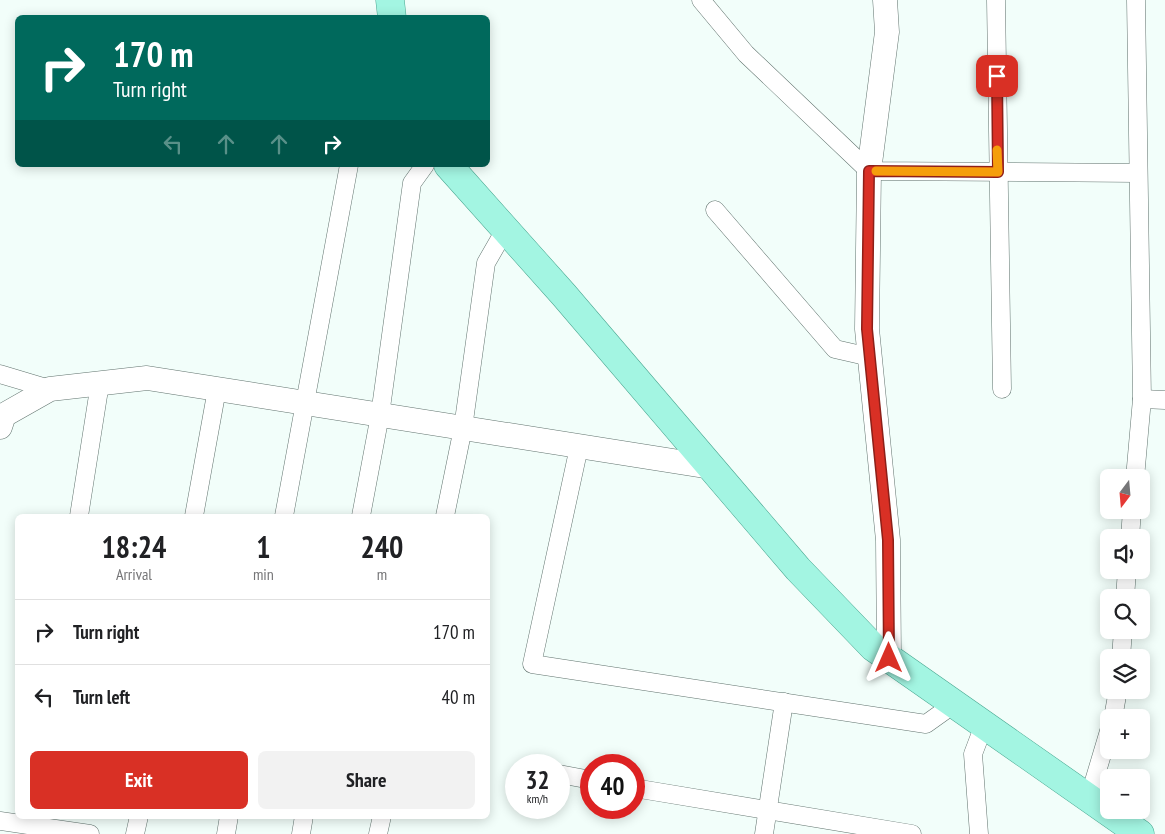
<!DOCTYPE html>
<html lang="en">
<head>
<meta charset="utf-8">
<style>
  :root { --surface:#fff; --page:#f2f2f2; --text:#202124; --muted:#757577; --line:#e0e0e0; --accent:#d93025 }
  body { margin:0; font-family:"PT Sans Narrow",sans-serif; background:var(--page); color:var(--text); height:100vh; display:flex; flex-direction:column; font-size:19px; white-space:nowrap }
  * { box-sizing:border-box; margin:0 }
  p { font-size:16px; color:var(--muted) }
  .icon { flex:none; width:28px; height:28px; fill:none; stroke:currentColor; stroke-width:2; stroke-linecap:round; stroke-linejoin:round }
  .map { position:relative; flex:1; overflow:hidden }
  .drawer { position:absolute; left:15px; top:514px; width:475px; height:305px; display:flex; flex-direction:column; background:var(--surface); border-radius:8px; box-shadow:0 2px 12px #0003 }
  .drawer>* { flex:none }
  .banner { position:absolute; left:15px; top:15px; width:475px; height:152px; border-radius:8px; box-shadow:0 2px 12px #0003; background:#00695c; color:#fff; overflow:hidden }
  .needle { width:32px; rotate:196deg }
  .fabs { position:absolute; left:1100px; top:469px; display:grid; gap:10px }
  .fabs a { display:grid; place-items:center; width:50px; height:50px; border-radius:8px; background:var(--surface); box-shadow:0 2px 12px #0003; font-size:25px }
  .speed { position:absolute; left:505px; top:754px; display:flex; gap:10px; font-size:25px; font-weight:700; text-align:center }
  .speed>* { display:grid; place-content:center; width:65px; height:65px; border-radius:50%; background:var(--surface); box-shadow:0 2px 12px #0003; line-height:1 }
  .speed small { font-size:12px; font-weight:400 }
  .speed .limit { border:8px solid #d22; background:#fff; color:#111 }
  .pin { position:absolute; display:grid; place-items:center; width:42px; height:42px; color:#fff; margin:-21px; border-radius:10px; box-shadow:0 2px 8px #0006 }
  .me { position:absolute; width:55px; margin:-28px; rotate:0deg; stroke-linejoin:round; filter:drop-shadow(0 0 4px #0008) }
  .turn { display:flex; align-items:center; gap:18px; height:105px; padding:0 15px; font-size:22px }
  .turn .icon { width:65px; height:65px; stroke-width:2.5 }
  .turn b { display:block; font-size:35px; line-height:42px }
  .lanes { display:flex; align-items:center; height:48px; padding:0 15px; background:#0003; justify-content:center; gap:25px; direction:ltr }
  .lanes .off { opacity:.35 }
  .eta { display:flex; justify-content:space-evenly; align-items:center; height:85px; text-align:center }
  .eta b { font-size:30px; font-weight:800; line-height:35px }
  .action { display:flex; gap:10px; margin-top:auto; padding:10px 15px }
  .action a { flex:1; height:58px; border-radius:8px; background:var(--accent); color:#fff; font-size:20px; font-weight:800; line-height:58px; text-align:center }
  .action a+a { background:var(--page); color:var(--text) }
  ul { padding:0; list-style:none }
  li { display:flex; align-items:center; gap:15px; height:65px; padding:0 15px; border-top:1px solid var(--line) }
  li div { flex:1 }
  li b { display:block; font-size:19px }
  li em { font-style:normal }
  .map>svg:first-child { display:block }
</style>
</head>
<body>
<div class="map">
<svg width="1165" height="834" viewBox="0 0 1165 834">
  <rect width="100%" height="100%" fill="#f2fefa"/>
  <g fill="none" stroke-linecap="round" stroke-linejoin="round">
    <defs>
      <g id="street">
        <polyline points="701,0 746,54 869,171 1138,173"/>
        <polyline points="996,0 1002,389"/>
        <polyline points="715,210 835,349 870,357"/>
        <polyline points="0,374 50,389"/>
        <polyline points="1142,399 1165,400"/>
        <polyline points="579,447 532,664 926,724 954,704"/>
        <polyline points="1135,478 1142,399 1136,0"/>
        <polyline points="79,516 100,383"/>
        <polyline points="194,516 217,389"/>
        <polyline points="284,516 349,165"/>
        <polyline points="361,516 380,415 412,183 425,165"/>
        <polyline points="445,516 463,428 486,263 505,230"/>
        <polyline points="1130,538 1132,510"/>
        <polyline points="1125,598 1127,570"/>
        <polyline points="1121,658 1123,630"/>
        <polyline points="1113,718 1118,690"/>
        <polyline points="559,774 591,780"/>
        <polyline points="634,788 912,834"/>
        <polyline points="1089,798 1109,731"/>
        <polyline points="0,821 90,834"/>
        <polyline points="135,834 139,816"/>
        <polyline points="226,834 229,816"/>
        <polyline points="301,834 304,816"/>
        <polyline points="378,834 382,816"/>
        <polyline points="764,834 784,702"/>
        <polyline points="979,834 973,754 984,725"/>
      </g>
      <g id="secondary">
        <polyline points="885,0 887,32 869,171 867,329 888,540 889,658"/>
        <polyline points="0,427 4,415 50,389 147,378 711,467"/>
      </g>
      <g id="primary">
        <polyline points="390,0 392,18"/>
        <polyline points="448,165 564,295 798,569 873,647 1140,834"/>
      </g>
    </defs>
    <use href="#street" stroke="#61736e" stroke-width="19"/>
    <use href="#secondary" stroke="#61736e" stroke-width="25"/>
    <use href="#primary" stroke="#4ba791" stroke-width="29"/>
    <use href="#street" stroke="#fff" stroke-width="18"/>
    <use href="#secondary" stroke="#fff" stroke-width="24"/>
    <use href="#primary" stroke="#a3f5e2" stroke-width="28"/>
  </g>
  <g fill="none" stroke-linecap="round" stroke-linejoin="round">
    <defs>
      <polyline id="route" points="889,658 888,540 867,329 869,171 998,172 997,76"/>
    </defs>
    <use href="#route" stroke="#8d1f18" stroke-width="12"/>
    <use href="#route" stroke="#d93025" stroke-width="9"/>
    <polyline stroke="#f59e0b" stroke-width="9" points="876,171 998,172 997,150"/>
  </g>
</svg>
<div class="fabs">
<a><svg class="needle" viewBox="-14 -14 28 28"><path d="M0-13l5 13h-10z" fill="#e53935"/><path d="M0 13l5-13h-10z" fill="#757577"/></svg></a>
<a><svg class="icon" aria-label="sound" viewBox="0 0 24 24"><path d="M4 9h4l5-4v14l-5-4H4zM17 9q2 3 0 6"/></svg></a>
<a><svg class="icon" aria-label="search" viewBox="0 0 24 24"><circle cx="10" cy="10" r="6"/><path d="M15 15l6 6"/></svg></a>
<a><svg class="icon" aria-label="layers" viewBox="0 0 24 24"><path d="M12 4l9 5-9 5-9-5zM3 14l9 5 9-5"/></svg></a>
<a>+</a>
<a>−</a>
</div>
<div class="speed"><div>32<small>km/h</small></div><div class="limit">40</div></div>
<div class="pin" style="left:997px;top:76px;background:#d93025"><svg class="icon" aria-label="arrive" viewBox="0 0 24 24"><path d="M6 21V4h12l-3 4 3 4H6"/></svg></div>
<svg class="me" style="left:889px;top:658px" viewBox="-20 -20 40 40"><path d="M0-17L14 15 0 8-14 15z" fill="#d93025" stroke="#fff" stroke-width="4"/></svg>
<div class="banner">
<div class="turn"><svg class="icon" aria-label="right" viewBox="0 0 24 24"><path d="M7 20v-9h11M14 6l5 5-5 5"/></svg><div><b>170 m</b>Turn right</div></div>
<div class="lanes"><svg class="icon off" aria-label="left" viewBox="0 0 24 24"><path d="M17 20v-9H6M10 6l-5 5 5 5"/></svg><svg class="icon off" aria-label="ahead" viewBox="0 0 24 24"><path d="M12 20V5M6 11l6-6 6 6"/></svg><svg class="icon off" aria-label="ahead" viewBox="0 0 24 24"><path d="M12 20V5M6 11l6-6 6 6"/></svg><svg class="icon" aria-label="right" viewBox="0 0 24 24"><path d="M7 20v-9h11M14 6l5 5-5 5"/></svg></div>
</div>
<section class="drawer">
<div class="eta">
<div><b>18:24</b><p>Arrival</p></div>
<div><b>1</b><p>min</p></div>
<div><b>240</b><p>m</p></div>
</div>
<ul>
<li><svg class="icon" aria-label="right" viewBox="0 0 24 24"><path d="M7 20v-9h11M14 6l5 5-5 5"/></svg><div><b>Turn right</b></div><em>170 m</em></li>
<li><svg class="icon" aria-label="left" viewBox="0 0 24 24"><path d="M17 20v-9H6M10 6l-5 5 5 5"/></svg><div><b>Turn left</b></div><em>40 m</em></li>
</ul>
<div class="action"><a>Exit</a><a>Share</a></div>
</section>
</div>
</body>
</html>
